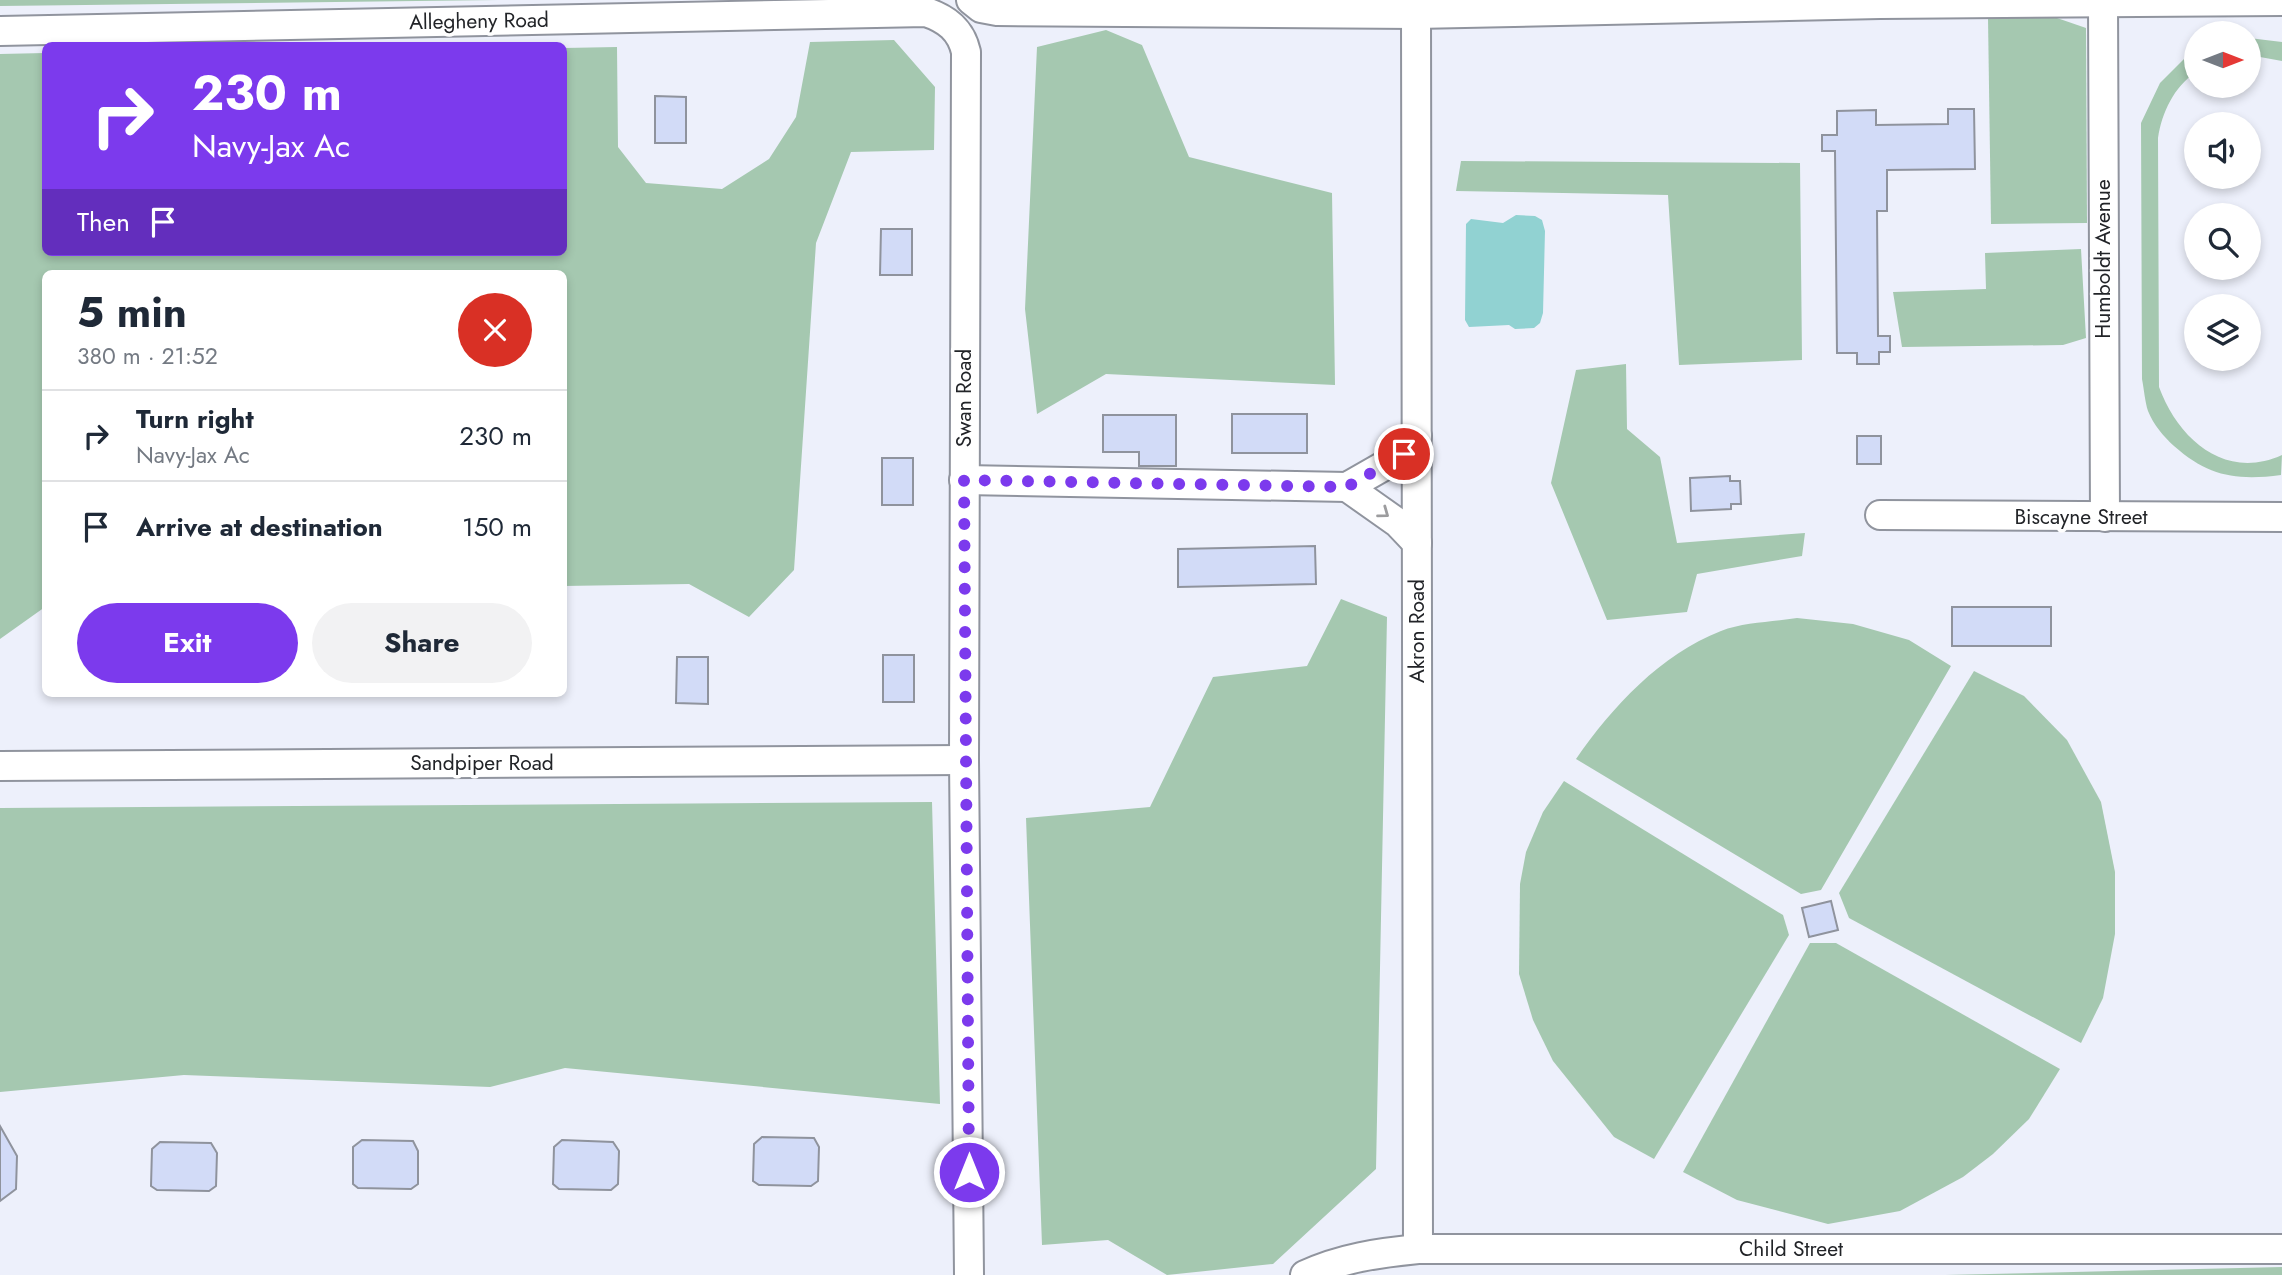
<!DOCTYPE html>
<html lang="en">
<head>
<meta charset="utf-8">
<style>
  :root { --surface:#fff; --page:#f2f2f3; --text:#1f2937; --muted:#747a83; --line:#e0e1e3; --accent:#7c3aed }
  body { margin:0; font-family:Jost,sans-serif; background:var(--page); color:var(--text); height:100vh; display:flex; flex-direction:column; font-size:26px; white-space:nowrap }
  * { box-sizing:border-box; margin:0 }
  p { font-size:23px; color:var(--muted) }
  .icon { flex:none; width:38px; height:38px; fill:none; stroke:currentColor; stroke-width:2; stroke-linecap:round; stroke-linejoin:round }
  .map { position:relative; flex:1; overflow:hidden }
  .panel { position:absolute; left:42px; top:270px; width:525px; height:427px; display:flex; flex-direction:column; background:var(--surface); border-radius:10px; box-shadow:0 4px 10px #0003 }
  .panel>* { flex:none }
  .banner { position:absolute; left:42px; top:42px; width:525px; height:214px; border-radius:10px; box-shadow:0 4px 10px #0003; background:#7c3aed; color:#fff; overflow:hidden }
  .needle { width:46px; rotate:90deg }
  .tools { position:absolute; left:2184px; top:21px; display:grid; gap:14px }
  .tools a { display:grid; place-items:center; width:77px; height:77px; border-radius:50%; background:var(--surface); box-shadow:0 4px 10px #0003; font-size:35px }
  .pin { position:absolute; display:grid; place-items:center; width:60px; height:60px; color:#fff; margin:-30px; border:4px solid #fff; border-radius:50%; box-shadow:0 2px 7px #0007 }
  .me { position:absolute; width:77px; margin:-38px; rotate:0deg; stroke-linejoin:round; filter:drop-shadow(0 0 5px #0008) }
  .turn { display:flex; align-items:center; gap:24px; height:147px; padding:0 35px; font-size:32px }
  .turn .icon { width:91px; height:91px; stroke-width:2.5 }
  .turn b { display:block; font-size:49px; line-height:60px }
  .then { display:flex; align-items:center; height:66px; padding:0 35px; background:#0003; gap:14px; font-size:26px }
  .round { display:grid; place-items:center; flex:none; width:74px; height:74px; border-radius:37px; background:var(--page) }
  .summary { display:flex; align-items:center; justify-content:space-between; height:119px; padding:0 35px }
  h1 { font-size:42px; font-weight:700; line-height:52px }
  .action { display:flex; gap:14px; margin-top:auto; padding:14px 35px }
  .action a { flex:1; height:80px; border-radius:42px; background:var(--accent); color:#fff; font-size:28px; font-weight:700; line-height:80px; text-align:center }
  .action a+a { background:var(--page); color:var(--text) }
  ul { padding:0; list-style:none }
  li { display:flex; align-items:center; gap:21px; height:91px; padding:0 35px; border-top:2px solid var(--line) }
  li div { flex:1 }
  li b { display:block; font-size:26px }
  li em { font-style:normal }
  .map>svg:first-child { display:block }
</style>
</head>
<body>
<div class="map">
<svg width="2282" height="1275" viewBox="0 0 2282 1275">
  <rect width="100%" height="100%" fill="#edf0fb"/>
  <g fill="#a5c8b0">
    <polygon points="0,0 498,0 0,6"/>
    <polygon points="1988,18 2057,18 2086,28 2087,223 1991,224"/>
    <polygon points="1106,30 1142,45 1189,157 1332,193 1335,385 1106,374 1037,414 1025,309 1037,47"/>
    <polygon points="2249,38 2282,42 2282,61 2249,55"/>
    <polygon points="894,40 935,87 934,150 851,152 816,243 794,570 749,617 689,584 564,586 564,273 46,273 45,607 0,639 0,54 45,53 46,252 564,252 564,48 617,47 618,147 646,183 722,189 769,159 796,117 810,42"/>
    <path d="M2196,52V72C2174,87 2162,112 2158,138L2159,387C2178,439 2225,481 2282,455L2281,475C2236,481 2208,476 2174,446C2164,437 2153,424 2148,411C2145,402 2144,389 2142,379L2141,123L2160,83L2184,59Z"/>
    <polygon points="1461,161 1800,163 1802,360 1679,365 1668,195 1456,191"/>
    <polygon points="2081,249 2086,338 2063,345 1902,347 1893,292 1986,289 1985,253"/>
    <polygon points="1626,364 1627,429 1660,457 1677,543 1805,533 1802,556 1697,574 1687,612 1607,620 1551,483 1576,370"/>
    <polygon points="1341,599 1387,617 1376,1169 1273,1264 1167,1275 1108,1240 1042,1245 1026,818 1150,807 1213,677 1307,666"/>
    <path d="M1797,618L1853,624L1909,640L1951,666L1821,890L1801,894L1576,759C1612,707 1661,654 1721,631C1744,622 1773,622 1797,618Z"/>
    <polygon points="1974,671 2024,696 2067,740 2101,802 2115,872 2115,934 2103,998 2081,1043 1849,918 1839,893"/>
    <polygon points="1564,781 1783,915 1789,935 1654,1159 1614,1137 1553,1061 1533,1020 1519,974 1520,884 1526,852 1543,812"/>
    <polygon points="932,802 940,1104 565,1068 490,1087 184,1075 0,1092 0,808"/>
    <polygon points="1810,943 1836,943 2060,1069 2029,1119 1993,1154 1963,1177 1900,1211 1828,1224 1737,1200 1683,1172"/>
    <polygon points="2282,1267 2282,1275 1945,1275"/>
  </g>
  <polygon fill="#91d2d2" points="1516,215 1535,216 1542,220 1545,231 1543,313 1540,323 1534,328 1515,329 1509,325 1469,327 1465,320 1466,224 1471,219 1503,223"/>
  <g fill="#d2dbf7" stroke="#8f939d" stroke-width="2">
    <polygon points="655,96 686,97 686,143 655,143"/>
    <polygon points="1948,109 1974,109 1975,169 1887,170 1887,211 1877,211 1878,336 1890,336 1890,352 1879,352 1879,364 1857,364 1857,353 1837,353 1835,151 1822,151 1822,135 1837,135 1837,111 1876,110 1876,125 1948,124"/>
    <polygon points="881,229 912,229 912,275 880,275"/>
    <rect x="1232" y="414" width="75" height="39"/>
    <polygon points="1103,415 1176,415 1176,466 1139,466 1139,452 1103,452"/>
    <rect x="1857" y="436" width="24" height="28"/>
    <rect x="882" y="458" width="31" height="47"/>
    <polygon points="1730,476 1730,481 1740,481 1741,504 1731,504 1731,509 1691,511 1690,478"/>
    <polygon points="1315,546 1316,584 1178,587 1178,549"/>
    <rect x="1952" y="607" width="99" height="39"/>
    <rect x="883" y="655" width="31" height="47"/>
    <polygon points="677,657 708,657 708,704 676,703"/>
    <polygon points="1831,901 1838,930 1809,937 1802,908"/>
    <polygon points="0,1126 17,1156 16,1189 0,1201"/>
    <polygon points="762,1137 814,1138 819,1147 818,1181 811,1186 759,1185 753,1181 754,1144"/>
    <polygon points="362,1140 413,1141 418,1151 418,1184 411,1189 358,1188 353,1184 353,1147"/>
    <polygon points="562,1140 613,1142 619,1151 618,1184 611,1190 559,1189 553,1184 554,1147"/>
    <polygon points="160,1142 211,1143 217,1153 216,1186 209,1191 157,1190 151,1186 152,1149"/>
  </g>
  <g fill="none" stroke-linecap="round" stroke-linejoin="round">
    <defs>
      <g id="minor">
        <polyline points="971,0 981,8 997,11 1416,14 1880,4 2282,1"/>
        <polyline points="2103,2 2105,517"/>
        <polyline points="1416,14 1418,1249"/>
        <path d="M0,31L926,12C947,19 961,30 966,52L964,760L969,1275"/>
        <polyline points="964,480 1347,487 1403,455 1417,436"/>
        <polyline points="1347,487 1398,523 1417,543"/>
        <polyline points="1880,515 2282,517"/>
        <polyline points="0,766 964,760"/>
        <path d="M1305,1275C1342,1258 1378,1253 1418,1249H2282"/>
      </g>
    </defs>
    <use href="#minor" stroke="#90949e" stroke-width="32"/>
    <use href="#minor" stroke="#fff" stroke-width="28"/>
  </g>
  <defs><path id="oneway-chevron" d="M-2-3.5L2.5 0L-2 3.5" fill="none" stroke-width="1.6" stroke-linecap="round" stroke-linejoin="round" transform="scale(1.75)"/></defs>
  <use stroke="#9c9c9e" href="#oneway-chevron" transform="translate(1384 513) rotate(36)"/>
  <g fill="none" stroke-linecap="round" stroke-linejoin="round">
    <polyline stroke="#7c3aed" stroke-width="12" stroke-dasharray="0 21.6" points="969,1172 964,480 1347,487 1404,454"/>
  </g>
  <g text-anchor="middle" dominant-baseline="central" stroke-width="7" stroke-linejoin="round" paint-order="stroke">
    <g font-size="21" fill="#222428" stroke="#fff">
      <text transform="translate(479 21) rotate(-1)">Allegheny Road</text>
      <text transform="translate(2103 259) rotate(-90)">Humboldt Avenue</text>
      <text transform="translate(964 398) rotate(-90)">Swan Road</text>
      <text x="2081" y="517">Biscayne Street</text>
      <text transform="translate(1417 631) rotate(-90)">Akron Road</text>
      <text x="482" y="763">Sandpiper Road</text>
      <text x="1791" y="1249">Child Street</text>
    </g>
  </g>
</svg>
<div class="tools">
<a><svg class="needle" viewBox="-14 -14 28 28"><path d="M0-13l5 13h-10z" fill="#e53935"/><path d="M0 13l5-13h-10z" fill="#747a83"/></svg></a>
<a><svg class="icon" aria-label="sound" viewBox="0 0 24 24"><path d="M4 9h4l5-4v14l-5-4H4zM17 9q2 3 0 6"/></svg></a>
<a><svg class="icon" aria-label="search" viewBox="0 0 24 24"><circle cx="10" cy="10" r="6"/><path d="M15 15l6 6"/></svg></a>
<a><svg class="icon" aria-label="layers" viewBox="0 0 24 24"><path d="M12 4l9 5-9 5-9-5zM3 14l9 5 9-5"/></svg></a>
</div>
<div class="pin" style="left:1404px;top:454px;background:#d93025"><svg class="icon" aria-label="arrive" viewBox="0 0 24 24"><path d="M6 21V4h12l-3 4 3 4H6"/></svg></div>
<svg class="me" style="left:969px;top:1172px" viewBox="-20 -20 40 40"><circle r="17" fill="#7c3aed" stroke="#fff" stroke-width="3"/><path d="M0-11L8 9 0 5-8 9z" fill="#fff"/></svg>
<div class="banner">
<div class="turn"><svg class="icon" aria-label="right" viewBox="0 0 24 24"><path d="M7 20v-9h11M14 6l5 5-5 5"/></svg><div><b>230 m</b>Navy-Jax Ac</div></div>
<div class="then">Then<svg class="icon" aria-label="arrive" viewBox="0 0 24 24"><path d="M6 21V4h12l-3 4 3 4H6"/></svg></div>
</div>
<section class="panel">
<div class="summary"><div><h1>5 min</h1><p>380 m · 21:52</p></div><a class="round" style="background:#d93025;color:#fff"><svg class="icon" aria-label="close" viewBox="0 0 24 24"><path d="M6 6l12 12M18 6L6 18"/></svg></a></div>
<ul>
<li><svg class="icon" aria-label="right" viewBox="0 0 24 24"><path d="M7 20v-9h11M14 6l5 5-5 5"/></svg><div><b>Turn right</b><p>Navy-Jax Ac</p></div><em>230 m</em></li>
<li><svg class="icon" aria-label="arrive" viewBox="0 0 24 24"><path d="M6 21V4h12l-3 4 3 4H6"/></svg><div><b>Arrive at destination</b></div><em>150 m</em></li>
</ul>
<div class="action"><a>Exit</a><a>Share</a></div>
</section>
</div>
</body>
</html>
